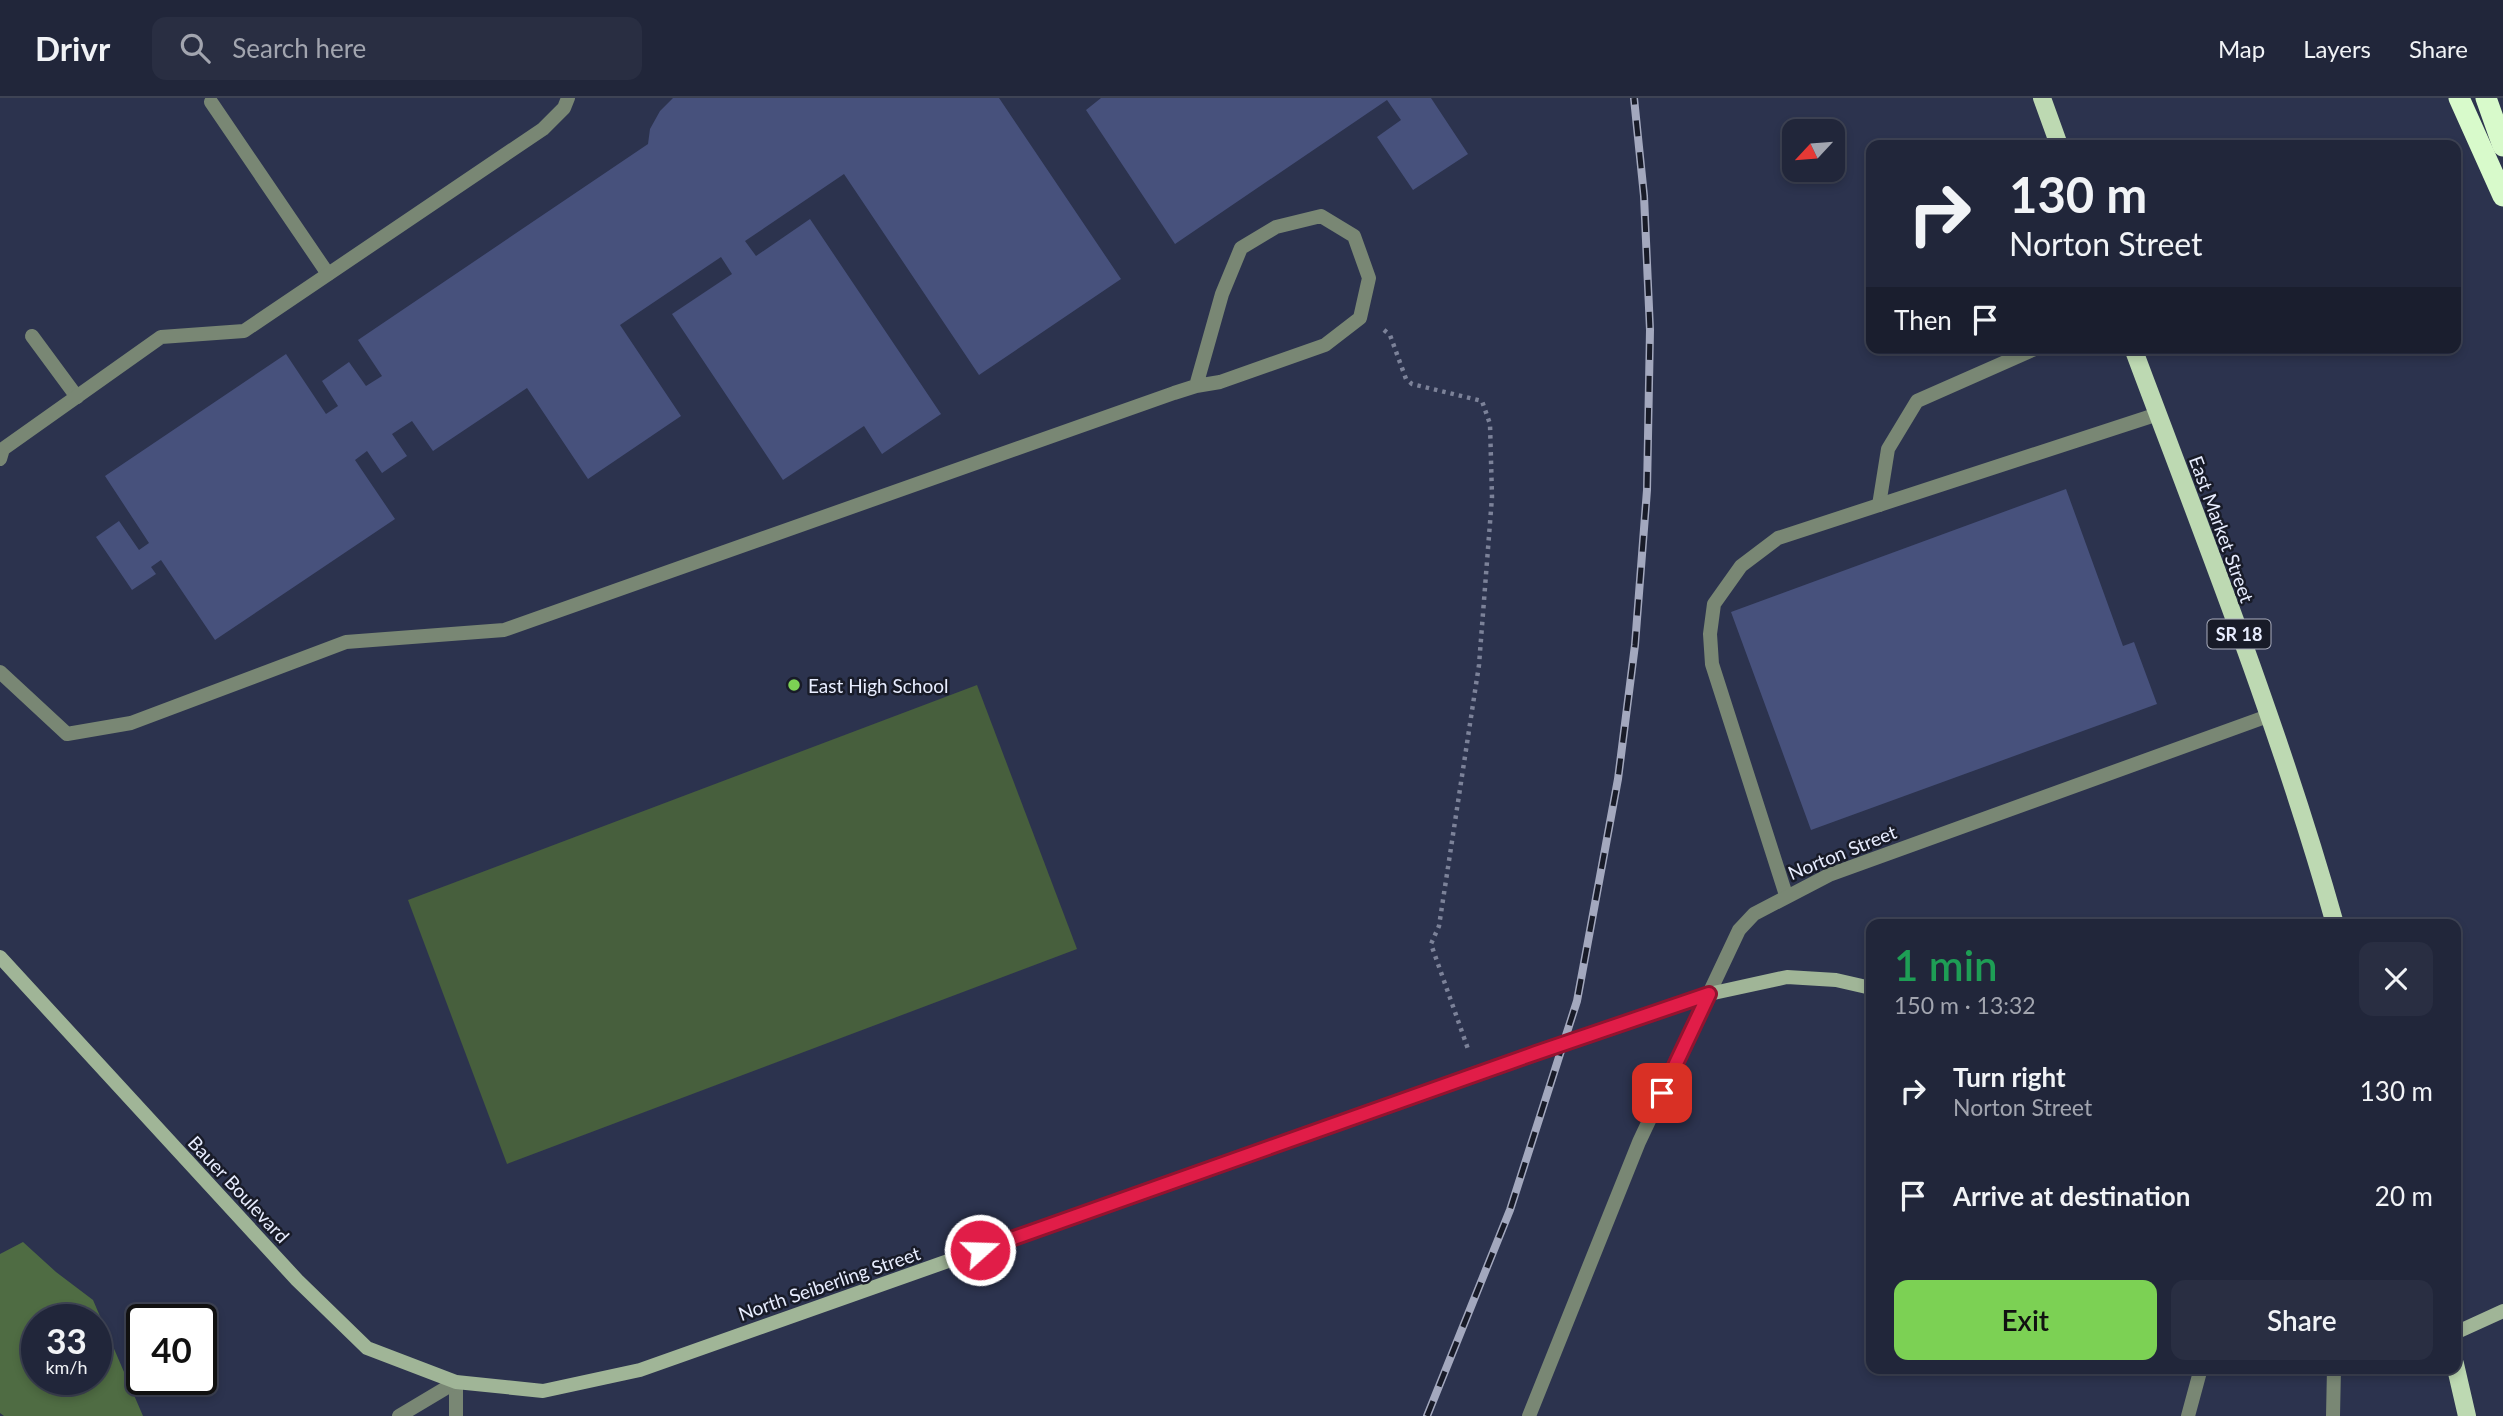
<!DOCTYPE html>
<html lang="en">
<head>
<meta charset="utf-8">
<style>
  :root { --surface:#21263a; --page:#292e42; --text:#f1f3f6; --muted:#a2a5af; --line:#3e4354; --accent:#7cd154 }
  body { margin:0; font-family:Lato,sans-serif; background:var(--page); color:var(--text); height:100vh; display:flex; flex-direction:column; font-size:26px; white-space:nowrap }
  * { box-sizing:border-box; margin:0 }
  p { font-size:23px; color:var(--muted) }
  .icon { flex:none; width:38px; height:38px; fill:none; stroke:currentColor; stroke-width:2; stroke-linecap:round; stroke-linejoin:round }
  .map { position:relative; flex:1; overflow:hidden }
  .panel { position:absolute; left:1866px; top:821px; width:595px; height:455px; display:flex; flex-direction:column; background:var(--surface); border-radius:14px; box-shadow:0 4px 10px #0003,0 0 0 2px var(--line) }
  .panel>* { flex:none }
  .guide { position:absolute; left:1866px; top:42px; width:595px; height:214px; border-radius:14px; box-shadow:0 4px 10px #0003,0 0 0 2px var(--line); background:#21263a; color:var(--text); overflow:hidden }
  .needle { width:46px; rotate:244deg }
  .tools { position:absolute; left:1782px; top:21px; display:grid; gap:14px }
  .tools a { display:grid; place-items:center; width:63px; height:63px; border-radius:14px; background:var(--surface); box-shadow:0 4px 10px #0003,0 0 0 2px var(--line); font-size:35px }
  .speed { position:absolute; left:21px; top:1206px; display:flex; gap:14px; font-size:35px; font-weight:700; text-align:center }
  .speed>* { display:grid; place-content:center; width:91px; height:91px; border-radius:50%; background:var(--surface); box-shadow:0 4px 10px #0003,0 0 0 2px var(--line); line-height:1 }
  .speed small { font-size:18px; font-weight:400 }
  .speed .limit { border:4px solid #111; border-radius:10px; background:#fff; color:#111 }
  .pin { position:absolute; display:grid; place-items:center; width:60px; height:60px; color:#fff; margin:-30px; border-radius:14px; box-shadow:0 4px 10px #0006 }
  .me { position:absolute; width:77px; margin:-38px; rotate:70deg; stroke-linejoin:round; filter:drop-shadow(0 0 5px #0008) }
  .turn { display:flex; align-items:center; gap:24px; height:147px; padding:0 28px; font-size:32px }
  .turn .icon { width:91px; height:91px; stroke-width:2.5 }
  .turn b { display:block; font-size:49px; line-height:60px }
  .then { display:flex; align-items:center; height:66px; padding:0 28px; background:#0003; gap:14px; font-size:26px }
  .round { display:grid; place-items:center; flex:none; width:74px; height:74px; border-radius:14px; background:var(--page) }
  .summary { display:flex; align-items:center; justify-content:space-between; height:119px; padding:0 28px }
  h1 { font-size:42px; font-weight:600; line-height:52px; color:#1e9e55 }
  .action { display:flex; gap:14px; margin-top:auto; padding:14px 28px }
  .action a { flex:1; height:80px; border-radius:14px; background:var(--accent); color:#111; font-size:28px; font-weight:600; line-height:80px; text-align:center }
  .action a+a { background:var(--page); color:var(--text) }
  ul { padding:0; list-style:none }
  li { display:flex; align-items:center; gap:21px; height:105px; padding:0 28px }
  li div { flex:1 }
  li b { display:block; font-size:26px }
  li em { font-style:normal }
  header { display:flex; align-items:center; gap:42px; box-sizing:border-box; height:98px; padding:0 35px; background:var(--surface); border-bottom:2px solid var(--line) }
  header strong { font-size:33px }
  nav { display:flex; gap:38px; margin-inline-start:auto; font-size:24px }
  .search { width:490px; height:63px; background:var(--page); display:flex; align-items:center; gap:18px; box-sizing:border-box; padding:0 24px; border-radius:14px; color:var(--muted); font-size:26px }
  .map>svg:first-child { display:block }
</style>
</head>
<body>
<header>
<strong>Drivr</strong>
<div class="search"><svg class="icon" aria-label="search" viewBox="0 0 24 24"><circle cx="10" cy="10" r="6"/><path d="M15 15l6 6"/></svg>Search here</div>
<nav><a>Map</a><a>Layers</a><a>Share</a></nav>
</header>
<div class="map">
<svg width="2503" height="1318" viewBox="0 0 2503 1318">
  <rect width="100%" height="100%" fill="#2c334e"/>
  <polygon fill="#475f3d" points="977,587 1077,851 507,1066 408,802"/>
  <path fill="#4f6c43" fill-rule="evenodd" d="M23,1144L56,1174L93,1202L143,1318H4L0,1315V1156ZM37,1222H96V1281H37Z"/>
  <g fill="#47517c">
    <polygon points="673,0 999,0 1121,181 979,277 844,76 745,143 756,158 810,121 941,316 882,356 864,328 783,382 672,216 732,176 721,159 620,227 681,318 588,381 527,290 433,353 412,323 392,336 407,358 382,375 367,353 355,362 395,421 215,542 161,462 151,469 156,476 132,492 96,439 119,423 139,452 149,445 105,378 286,256 326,316 338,308 322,283 349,264 366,288 382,278 358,242 648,46 650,31 660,13"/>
    <polygon points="1101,0 1431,0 1468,56 1413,92 1377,39 1401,22 1387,2 1175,146 1086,12"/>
    <polygon points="2066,391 2123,548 2134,544 2157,606 1811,732 1731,514"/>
  </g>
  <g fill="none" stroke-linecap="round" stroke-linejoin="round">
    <polyline stroke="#7c8299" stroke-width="4.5" stroke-dasharray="3.5 5" stroke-linecap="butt" points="1384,232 1390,237 1406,281 1412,286 1482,303 1490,326 1492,399 1479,567 1439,828 1431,846 1468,951"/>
    <g stroke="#798774" stroke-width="14">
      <polyline points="211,4 328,176"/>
      <polyline points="32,238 77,299"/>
      <polyline points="0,361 3,351 161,239 244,233 543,31 564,10 568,0"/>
      <polyline points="1879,407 1888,351 1917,303 2037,250"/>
      <polyline points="0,574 67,636 131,625 346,544 504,532 1174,295 1196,288 1220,284 1325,247 1360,220 1369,180 1354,138 1321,118 1276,129 1241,150 1222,196 1196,288"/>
      <polyline points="1786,797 1712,566 1710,536 1714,506 1741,468 1778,440 2158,316"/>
      <polyline points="2188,1318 2201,1270"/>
      <polyline points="2333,1318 2334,1270"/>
    </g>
    <g stroke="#798774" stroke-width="14">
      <polyline points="456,1284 456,1318"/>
      <polyline points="399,1318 456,1284"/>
      <polyline points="1529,1318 1639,1044 1739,832 1754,816 1829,777 2268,618"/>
    </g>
    <g stroke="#a0b597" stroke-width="14">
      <polyline points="0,859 297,1182 367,1250 456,1284 543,1293 640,1272 1536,955 1709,896 1787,879 1836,882 1871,890"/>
      <polyline points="2455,1235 2503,1213"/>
    </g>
    <g stroke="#bdd9b2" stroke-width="18">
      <polyline points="2042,0 2059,47"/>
      <path d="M2133,250C2204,440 2280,630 2335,826"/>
      <polyline points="2455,1266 2467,1318"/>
    </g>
    <g stroke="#d8facb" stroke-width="21">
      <polyline points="2459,0 2503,98"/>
      <polyline points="2486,0 2503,48"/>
    </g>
    <defs>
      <polyline id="rail" points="1427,1318 1510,1112 1577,903 1618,681 1635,547 1647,392 1650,232 1644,98 1634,0"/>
    </defs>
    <use href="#rail" stroke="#a3a8be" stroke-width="8"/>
    <use href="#rail" stroke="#181b28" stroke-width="5" stroke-dasharray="16" stroke-linecap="butt"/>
  </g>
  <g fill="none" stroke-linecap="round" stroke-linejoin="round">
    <defs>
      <polyline id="route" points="980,1152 1536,955 1709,896 1662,995"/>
    </defs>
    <use href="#route" stroke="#92132f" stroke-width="18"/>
    <use href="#route" stroke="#e11d48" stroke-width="12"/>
  </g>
  <circle fill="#7cd154" stroke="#181b28" stroke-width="2.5" cx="794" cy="587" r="7"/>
  <g text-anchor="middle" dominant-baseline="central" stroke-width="5" stroke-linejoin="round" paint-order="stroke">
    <rect fill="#181b28" stroke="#aaaebe" stroke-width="2" x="2207.5" y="521.5" width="63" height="29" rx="5"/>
    <g font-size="18" font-weight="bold" fill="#e8edff">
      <text x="2239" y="536">SR 18</text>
    </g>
    <g font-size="19" fill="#e8edff" stroke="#181b28">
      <text transform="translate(2222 431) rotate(70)">East Market Street</text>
      <text transform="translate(1842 754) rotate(-22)">Norton Street</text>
      <text transform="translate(239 1091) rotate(47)">Bauer Boulevard</text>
      <text transform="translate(829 1185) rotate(-19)">North Seiberling Street</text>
    </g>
    <g font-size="19" fill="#e8edff" stroke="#181b28" text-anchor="start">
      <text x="808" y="587">East High School</text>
    </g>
  </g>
</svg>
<div class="tools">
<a><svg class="needle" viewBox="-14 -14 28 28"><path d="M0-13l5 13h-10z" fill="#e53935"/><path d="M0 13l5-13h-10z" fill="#a2a5af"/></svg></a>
</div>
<div class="speed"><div>33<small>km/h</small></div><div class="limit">40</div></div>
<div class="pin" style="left:1662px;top:995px;background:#d93025"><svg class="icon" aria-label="arrive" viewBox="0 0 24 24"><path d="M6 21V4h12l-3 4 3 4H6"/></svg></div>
<svg class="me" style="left:980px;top:1152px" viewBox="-20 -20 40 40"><circle r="17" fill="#e11d48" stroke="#fff" stroke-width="3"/><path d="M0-11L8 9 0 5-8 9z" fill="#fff"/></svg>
<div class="guide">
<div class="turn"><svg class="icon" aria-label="right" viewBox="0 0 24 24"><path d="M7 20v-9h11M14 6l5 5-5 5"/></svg><div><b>130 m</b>Norton Street</div></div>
<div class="then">Then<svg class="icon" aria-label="arrive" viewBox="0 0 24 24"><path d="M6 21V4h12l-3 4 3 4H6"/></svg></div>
</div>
<section class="panel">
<div class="summary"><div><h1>1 min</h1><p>150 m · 13:32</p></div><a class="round"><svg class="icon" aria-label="close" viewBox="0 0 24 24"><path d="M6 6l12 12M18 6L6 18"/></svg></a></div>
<ul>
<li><svg class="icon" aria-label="right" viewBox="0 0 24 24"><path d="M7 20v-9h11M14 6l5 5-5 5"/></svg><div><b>Turn right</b><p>Norton Street</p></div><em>130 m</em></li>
<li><svg class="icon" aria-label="arrive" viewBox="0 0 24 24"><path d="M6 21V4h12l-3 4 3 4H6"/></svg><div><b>Arrive at destination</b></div><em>20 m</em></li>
</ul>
<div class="action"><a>Exit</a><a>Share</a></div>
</section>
</div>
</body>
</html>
